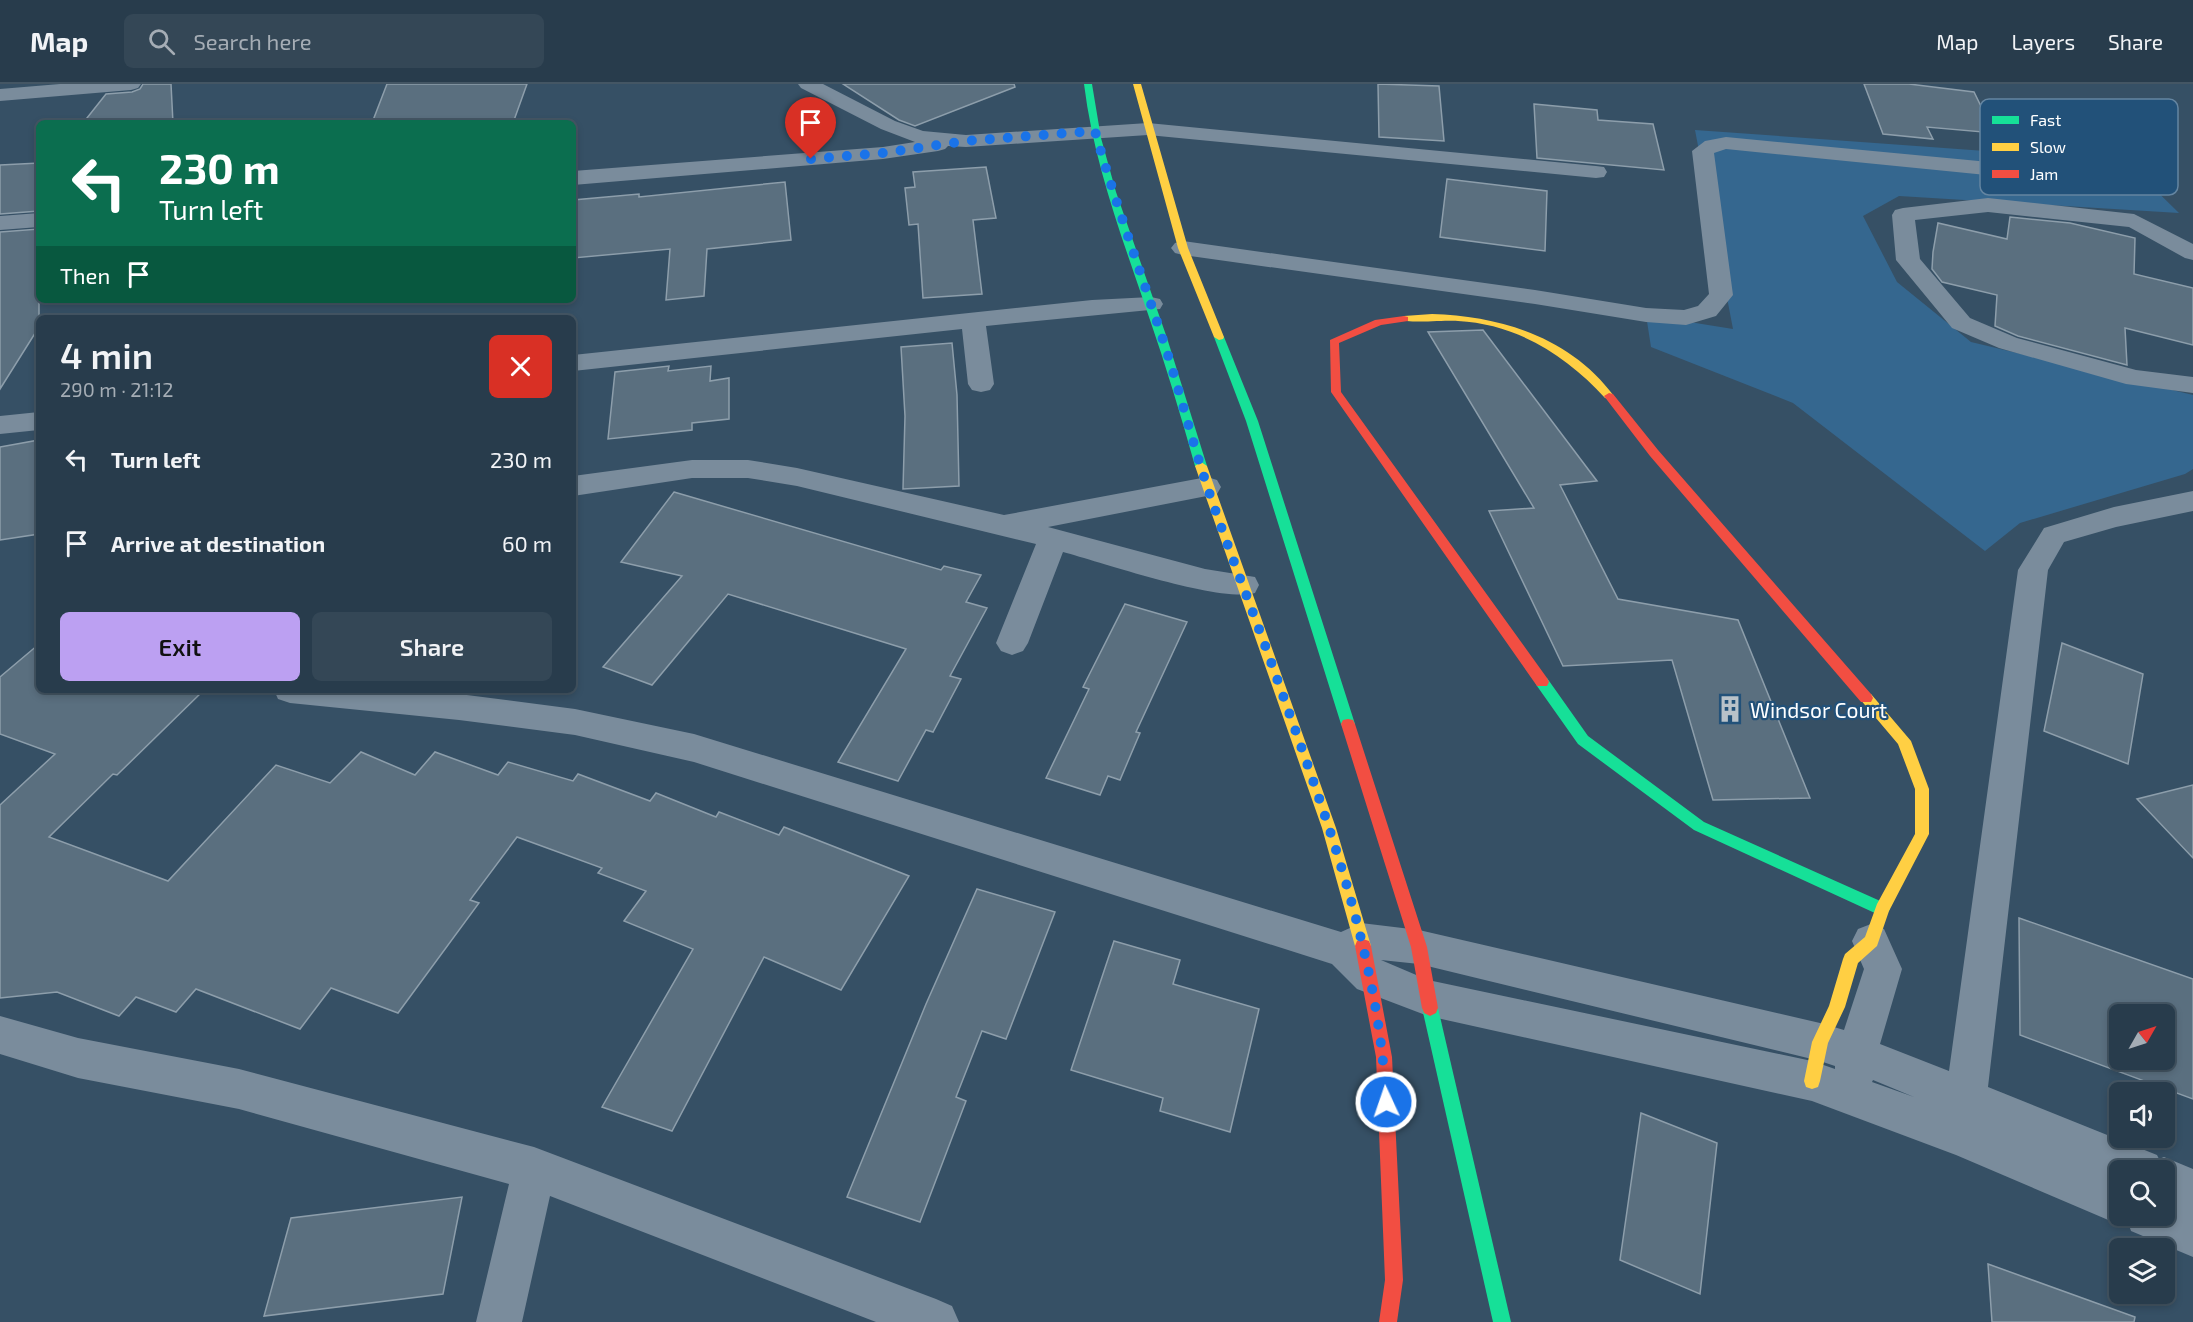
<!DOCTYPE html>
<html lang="en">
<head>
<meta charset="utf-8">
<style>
  :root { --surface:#283c4c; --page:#344756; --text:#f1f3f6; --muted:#a5adb5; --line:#445664; --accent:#bca0f2 }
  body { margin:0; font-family:"Exo 2",sans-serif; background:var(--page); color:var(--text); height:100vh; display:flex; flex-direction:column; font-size:22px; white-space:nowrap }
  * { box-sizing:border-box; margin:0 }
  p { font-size:20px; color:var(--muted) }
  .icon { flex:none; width:33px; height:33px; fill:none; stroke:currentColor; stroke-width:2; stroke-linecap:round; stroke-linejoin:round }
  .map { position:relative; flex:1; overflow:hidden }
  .sheet { position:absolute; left:36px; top:231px; width:540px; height:378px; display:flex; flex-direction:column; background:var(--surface); border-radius:9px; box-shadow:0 3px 9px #0003,0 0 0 2px var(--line) }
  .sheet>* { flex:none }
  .top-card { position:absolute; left:36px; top:36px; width:540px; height:183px; border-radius:9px; box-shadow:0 3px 9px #0003,0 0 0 2px var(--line); background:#0b6e4f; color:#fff; overflow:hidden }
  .needle { width:39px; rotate:51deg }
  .fabs { position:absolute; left:2109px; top:920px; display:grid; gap:12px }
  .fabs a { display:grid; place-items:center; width:66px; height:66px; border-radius:9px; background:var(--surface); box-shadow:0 3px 9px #0003,0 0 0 2px var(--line); font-size:30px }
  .pin { position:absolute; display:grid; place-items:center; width:51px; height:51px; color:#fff; margin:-62px -26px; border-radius:50% 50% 50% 0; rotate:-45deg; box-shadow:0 0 6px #0007 }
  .pin .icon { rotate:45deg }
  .me { position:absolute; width:66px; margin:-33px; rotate:357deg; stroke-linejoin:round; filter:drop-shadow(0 0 4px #0008) }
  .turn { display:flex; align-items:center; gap:21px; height:126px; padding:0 24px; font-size:27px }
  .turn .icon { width:78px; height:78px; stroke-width:2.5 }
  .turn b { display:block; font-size:42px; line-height:51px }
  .then { display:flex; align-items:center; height:57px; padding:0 24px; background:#0003; gap:12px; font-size:22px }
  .round { display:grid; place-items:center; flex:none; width:63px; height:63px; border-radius:9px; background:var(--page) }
  .headline { display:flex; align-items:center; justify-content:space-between; height:102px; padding:0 24px }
  h1 { font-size:36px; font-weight:600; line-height:45px }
  .action { display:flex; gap:12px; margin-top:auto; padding:12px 24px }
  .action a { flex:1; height:69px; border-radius:9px; background:var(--accent); color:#111; font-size:24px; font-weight:600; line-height:69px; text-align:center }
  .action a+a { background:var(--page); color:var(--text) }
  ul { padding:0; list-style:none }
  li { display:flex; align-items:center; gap:18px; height:84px; padding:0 24px }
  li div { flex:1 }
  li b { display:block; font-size:22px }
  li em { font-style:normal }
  header { display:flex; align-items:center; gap:36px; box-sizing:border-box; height:84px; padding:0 30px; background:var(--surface); border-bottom:2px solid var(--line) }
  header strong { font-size:28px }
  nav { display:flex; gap:33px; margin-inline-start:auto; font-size:21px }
  .search { width:420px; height:54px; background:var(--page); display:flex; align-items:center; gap:15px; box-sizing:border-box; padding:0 21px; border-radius:9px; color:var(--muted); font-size:22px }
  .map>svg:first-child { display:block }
</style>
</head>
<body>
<header>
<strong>Map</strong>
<div class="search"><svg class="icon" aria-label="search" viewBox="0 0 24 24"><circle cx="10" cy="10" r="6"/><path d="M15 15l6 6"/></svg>Search here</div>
<nav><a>Map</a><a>Layers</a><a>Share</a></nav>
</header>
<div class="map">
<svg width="2193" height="1238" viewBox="0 0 2193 1238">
  <rect width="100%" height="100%" fill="#365065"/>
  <polygon fill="#35678f" points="1695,46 2126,77 2179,129 1899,112 1863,132 1897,198 1971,258 2193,311 2193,385 2185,390 2020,439 1985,467 1793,319 1651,263 1646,231 1733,245"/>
  <g fill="#5a6f7f" stroke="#8d9eab" stroke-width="1.5" fill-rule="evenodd">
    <polygon points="143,0 171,0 173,39 83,39 106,10 132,8 140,5"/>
    <polygon points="387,0 527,0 513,39 428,39 428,35 372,39"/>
    <polygon points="843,0 1014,0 1015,3 915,42 899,36"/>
    <polygon points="1378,0 1439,2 1444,57 1379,53"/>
    <polygon points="1864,0 1909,0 1974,8 1994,49 1927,43 1933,55 1883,50"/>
    <polygon points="1534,20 1597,26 1598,36 1653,40 1664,86 1537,74"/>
    <polygon points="39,79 39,127 0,130 0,81"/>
    <polygon points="986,83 996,134 973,136 982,210 923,214 918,140 909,141 905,104 915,103 913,88"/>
    <polygon points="1447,95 1547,107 1545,167 1440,153"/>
    <polygon points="785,98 791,156 707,165 704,212 666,216 670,165 573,174 573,116 639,110 639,113"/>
    <polygon points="2010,133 2070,139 2135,154 2134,190 2193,204 2193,261 2125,244 2127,281 2018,252 1995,242 1997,211 1942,198 1932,185 1933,168 1938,139 2007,155"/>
    <polygon points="39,145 39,243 0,305 0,148"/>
    <polygon points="1483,246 1597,397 1560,401 1618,515 1738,536 1810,714 1713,716 1672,576 1563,582 1489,427 1534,424 1428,248"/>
    <polygon points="952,259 957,311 959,402 903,405 905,332 901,263"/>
    <polygon points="669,282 668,287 711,282 710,297 729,294 729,335 692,339 692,346 608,355 615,288"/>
    <polygon points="39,356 39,450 0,456 0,363"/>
    <polygon points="674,408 941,486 944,482 981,491 966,518 987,524 950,592 961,595 933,648 926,646 898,697 838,678 906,565 728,510 652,601 603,583 682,492 621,478"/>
    <polygon points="1125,520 1187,538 1136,648 1140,649 1120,696 1108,692 1100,711 1046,694 1089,605 1083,603"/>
    <polygon points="2062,559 2143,590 2128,680 2044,647"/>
    <polygon points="39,560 39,606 204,606 117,691 113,690 49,753 168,797 276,681 330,699 361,668 415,691 435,668 498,691 508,678 573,697 578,690 650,717 656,709 716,733 719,728 779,751 784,743 909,792 841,906 764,873 672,1047 602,1023 693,865 624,837 646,807 598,789 602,784 517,753 470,816 479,819 398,929 331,904 300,945 196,905 176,928 136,913 119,932 57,908 0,914 0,721 55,670 0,650 0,593"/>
    <polygon points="2193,701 2193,774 2137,715"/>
    <polygon points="977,805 1055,828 1006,955 982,947 956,1013 966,1017 920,1138 847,1113 926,920"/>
    <path d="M2019,834L2193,895V1015L2020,951ZM2120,930H2164V975H2120Z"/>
    <polygon points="1114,857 1180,876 1173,900 1259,925 1230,1048 1160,1027 1163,1014 1071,986"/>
    <polygon points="1641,1029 1717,1059 1700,1210 1620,1176"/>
    <polygon points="462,1113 443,1210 264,1232 291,1134"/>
    <polygon points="1988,1180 2135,1233 2134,1238 1992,1238"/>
  </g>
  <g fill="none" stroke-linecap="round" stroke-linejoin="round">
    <g fill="#7a8c9c" fill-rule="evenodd">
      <polygon points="60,0 141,0 138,4 131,6 0,17 0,5"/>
      <polygon points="798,0 823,0 895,37 923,47 966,51 1148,39 1596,82 1604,83 1607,88 1604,93 1596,94 1148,51 966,63 948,62 945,65 938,67 883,75 573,101 573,87 883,63 915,58 881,45 801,4"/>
      <polygon points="1726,53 2157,94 2165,96 2168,101 2165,106 2157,108 1726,65 1714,69 1733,211 1716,232 1686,241 1646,238 1535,220 1183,171 1175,169 1171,164 1175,159 1183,157 1535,206 1646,224 1684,226 1698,222 1709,210 1692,67 1705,57"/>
      <polygon points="1988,114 2134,130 2193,160 2193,176 2185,174 2129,143 1988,128 1915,136 1920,175 1970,234 2017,254 2136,286 2193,293 2193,309 2126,300 1999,264 1952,244 1896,176 1892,131 1895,126 1903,124"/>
      <polygon points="39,129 39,143 0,146 0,132"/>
      <polygon points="1151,213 1160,215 1163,220 1160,225 986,242 994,300 990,306 981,308 972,306 968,300 962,245 573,287 573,271 1092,216"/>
      <polygon points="39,328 39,346 0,350 0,332"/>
      <path d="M692,376H748L797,384L1004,431L1207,393L1217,396L1221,403L1217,410L1048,443L1205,485L1255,493L1259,501L1255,509C1220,519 1104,479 1063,468L1028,559L1023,567L1012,571L1001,567L996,559L1036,460L797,402L748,394H692L573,412V392Z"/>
      <path d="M2193,407V427L2116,443L2064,458L2048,486L1988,1003L2157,1071L2159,1075L2164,1073L2193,1085V1173L2131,1147L2128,1138L2120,1141L1956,1071L1812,1017L1428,932L1357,905L1332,880L694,678L575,651L459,636L290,619L278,615L274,606H419L459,610L575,625L694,650L1341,848L1361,839L1419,846L1820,939L1844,946L1864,885L1852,857L1858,845L1871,840L1884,845L1902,885L1880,960L1949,987L2018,486L2044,444L2114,423ZM1381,876L1419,880L1820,977L1835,982V985L1812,977L1428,896ZM1873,996L1914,1013L1872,998ZM2120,1086H2164V1131H2120Z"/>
      <polygon points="0,932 78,954 239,985 534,1063 936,1215 952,1222 959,1238 876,1238 550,1112 522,1238 476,1238 509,1100 239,1025 78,994 0,970"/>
    </g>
    <g fill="#16e098" fill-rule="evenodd">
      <path d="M1084,0H1092L1101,54L1116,108L1167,254L1207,382L1205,385H1197L1195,382C1181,332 1166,282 1149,233C1123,156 1094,81 1084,0Z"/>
      <polygon points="1219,250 1224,253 1258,337 1355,640 1353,644 1343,644 1341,640 1246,337 1214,253"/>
      <polygon points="1542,593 1547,594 1588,652 1704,738 1887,820 1890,825 1887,830 1882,832 1877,830 1694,746 1578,660 1537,602 1535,598 1537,594"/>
      <polygon points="1430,916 1436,919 1438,924 1511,1238 1493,1238 1422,924 1424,919"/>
    </g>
    <g fill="#ffcf43" fill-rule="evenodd">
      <polygon points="1133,0 1141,0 1188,164 1224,253 1223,255 1219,256 1214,253 1178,164"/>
      <path d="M1432,230C1502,232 1571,254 1614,312L1609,315L1605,314C1567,272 1517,240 1458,237C1445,236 1406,240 1399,235L1404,232Z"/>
      <polygon points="1201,378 1207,382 1336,744 1371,862 1369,867 1363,869 1357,867 1355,862 1322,744 1195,382"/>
      <polygon points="1866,609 1871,610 1911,657 1929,705 1929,750 1889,827 1877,862 1858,879 1845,923 1828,959 1820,997 1818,1003 1812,1005 1806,1003 1804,997 1812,958 1829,922 1843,875 1845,870 1865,853 1877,820 1915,750 1915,705 1898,660 1859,614 1861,610"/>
    </g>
    <g fill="#f24e42" fill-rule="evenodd">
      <polygon points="1404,232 1408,233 1408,237 1381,241 1339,259 1341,308 1547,594 1549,598 1547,602 1537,602 1331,308 1330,256 1375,236"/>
      <polygon points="1609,309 1613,310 1658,366 1871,610 1873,614 1871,618 1861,618 1650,372 1604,312"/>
      <polygon points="1348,635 1353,636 1355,640 1427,863 1438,924 1436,929 1430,932 1424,929 1422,924 1411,863 1341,640 1343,636"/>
      <polygon points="1363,855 1369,857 1371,862 1392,973 1403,1196 1397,1238 1379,1238 1385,1196 1376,973 1355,862 1357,857"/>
    </g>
  </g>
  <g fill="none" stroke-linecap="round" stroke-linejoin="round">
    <path stroke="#1a73e8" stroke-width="10" stroke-dasharray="0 18" d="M811,75L883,69L966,57L1095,47C1115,118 1140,186 1163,256C1179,304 1191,354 1207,402C1228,465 1253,527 1275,589C1324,728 1379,869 1386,1018"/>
  </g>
  <defs>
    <symbol id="building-bare" viewBox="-9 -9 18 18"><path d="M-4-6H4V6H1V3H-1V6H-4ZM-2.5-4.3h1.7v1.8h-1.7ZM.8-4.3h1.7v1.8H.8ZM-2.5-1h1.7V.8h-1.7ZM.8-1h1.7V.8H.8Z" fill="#b9c2c9" stroke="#225179" stroke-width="2.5" paint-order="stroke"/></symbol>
  </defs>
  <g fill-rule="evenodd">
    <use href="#building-bare" x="1711" y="606" width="38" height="38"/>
  </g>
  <g text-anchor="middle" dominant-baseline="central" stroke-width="4.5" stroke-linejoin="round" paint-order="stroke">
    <g font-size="21" fill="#fff" stroke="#225179" text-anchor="start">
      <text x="1750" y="625">Windsor Court</text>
    </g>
  </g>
  <rect x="1980" y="15" width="198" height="96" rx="9" fill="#225179" stroke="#6485a1" stroke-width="1.5"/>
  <rect x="1992" y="32" width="27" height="8" fill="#16e098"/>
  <rect x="1992" y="59" width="27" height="8" fill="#ffcf43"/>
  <rect x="1992" y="86" width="27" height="8" fill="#f24e42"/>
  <g font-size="16" fill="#fff">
    <text x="2030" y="42">Fast</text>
    <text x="2030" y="69">Slow</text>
    <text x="2030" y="96">Jam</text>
  </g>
</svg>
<div class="fabs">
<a><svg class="needle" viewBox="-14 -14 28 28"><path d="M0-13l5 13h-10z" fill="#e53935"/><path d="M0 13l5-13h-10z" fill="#a5adb5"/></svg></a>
<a><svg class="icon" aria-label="sound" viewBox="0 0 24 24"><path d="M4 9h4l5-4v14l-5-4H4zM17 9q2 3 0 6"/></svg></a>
<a><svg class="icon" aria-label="search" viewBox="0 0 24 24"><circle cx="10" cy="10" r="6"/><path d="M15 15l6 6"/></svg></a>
<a><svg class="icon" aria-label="layers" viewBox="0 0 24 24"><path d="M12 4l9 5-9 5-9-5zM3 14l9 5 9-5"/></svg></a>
</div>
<div class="pin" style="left:811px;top:75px;background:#d93025"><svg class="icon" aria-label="arrive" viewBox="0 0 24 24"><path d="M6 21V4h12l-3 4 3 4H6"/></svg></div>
<svg class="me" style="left:1386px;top:1018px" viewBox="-20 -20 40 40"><circle r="17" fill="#1a73e8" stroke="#fff" stroke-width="3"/><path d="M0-11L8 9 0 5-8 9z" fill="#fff"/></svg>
<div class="top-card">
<div class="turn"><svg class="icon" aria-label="left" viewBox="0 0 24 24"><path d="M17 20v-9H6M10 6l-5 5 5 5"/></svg><div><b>230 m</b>Turn left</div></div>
<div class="then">Then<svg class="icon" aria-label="arrive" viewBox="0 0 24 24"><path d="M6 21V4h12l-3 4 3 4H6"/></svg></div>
</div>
<section class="sheet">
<div class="headline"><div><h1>4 min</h1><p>290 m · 21:12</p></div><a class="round" style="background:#d93025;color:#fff"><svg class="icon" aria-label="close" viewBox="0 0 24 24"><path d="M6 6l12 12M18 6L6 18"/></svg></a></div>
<ul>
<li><svg class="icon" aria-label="left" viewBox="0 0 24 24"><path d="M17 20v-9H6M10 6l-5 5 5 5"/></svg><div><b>Turn left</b></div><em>230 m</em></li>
<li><svg class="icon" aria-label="arrive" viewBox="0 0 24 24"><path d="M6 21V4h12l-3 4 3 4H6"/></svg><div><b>Arrive at destination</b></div><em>60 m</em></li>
</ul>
<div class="action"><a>Exit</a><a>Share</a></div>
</section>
</div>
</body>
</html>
